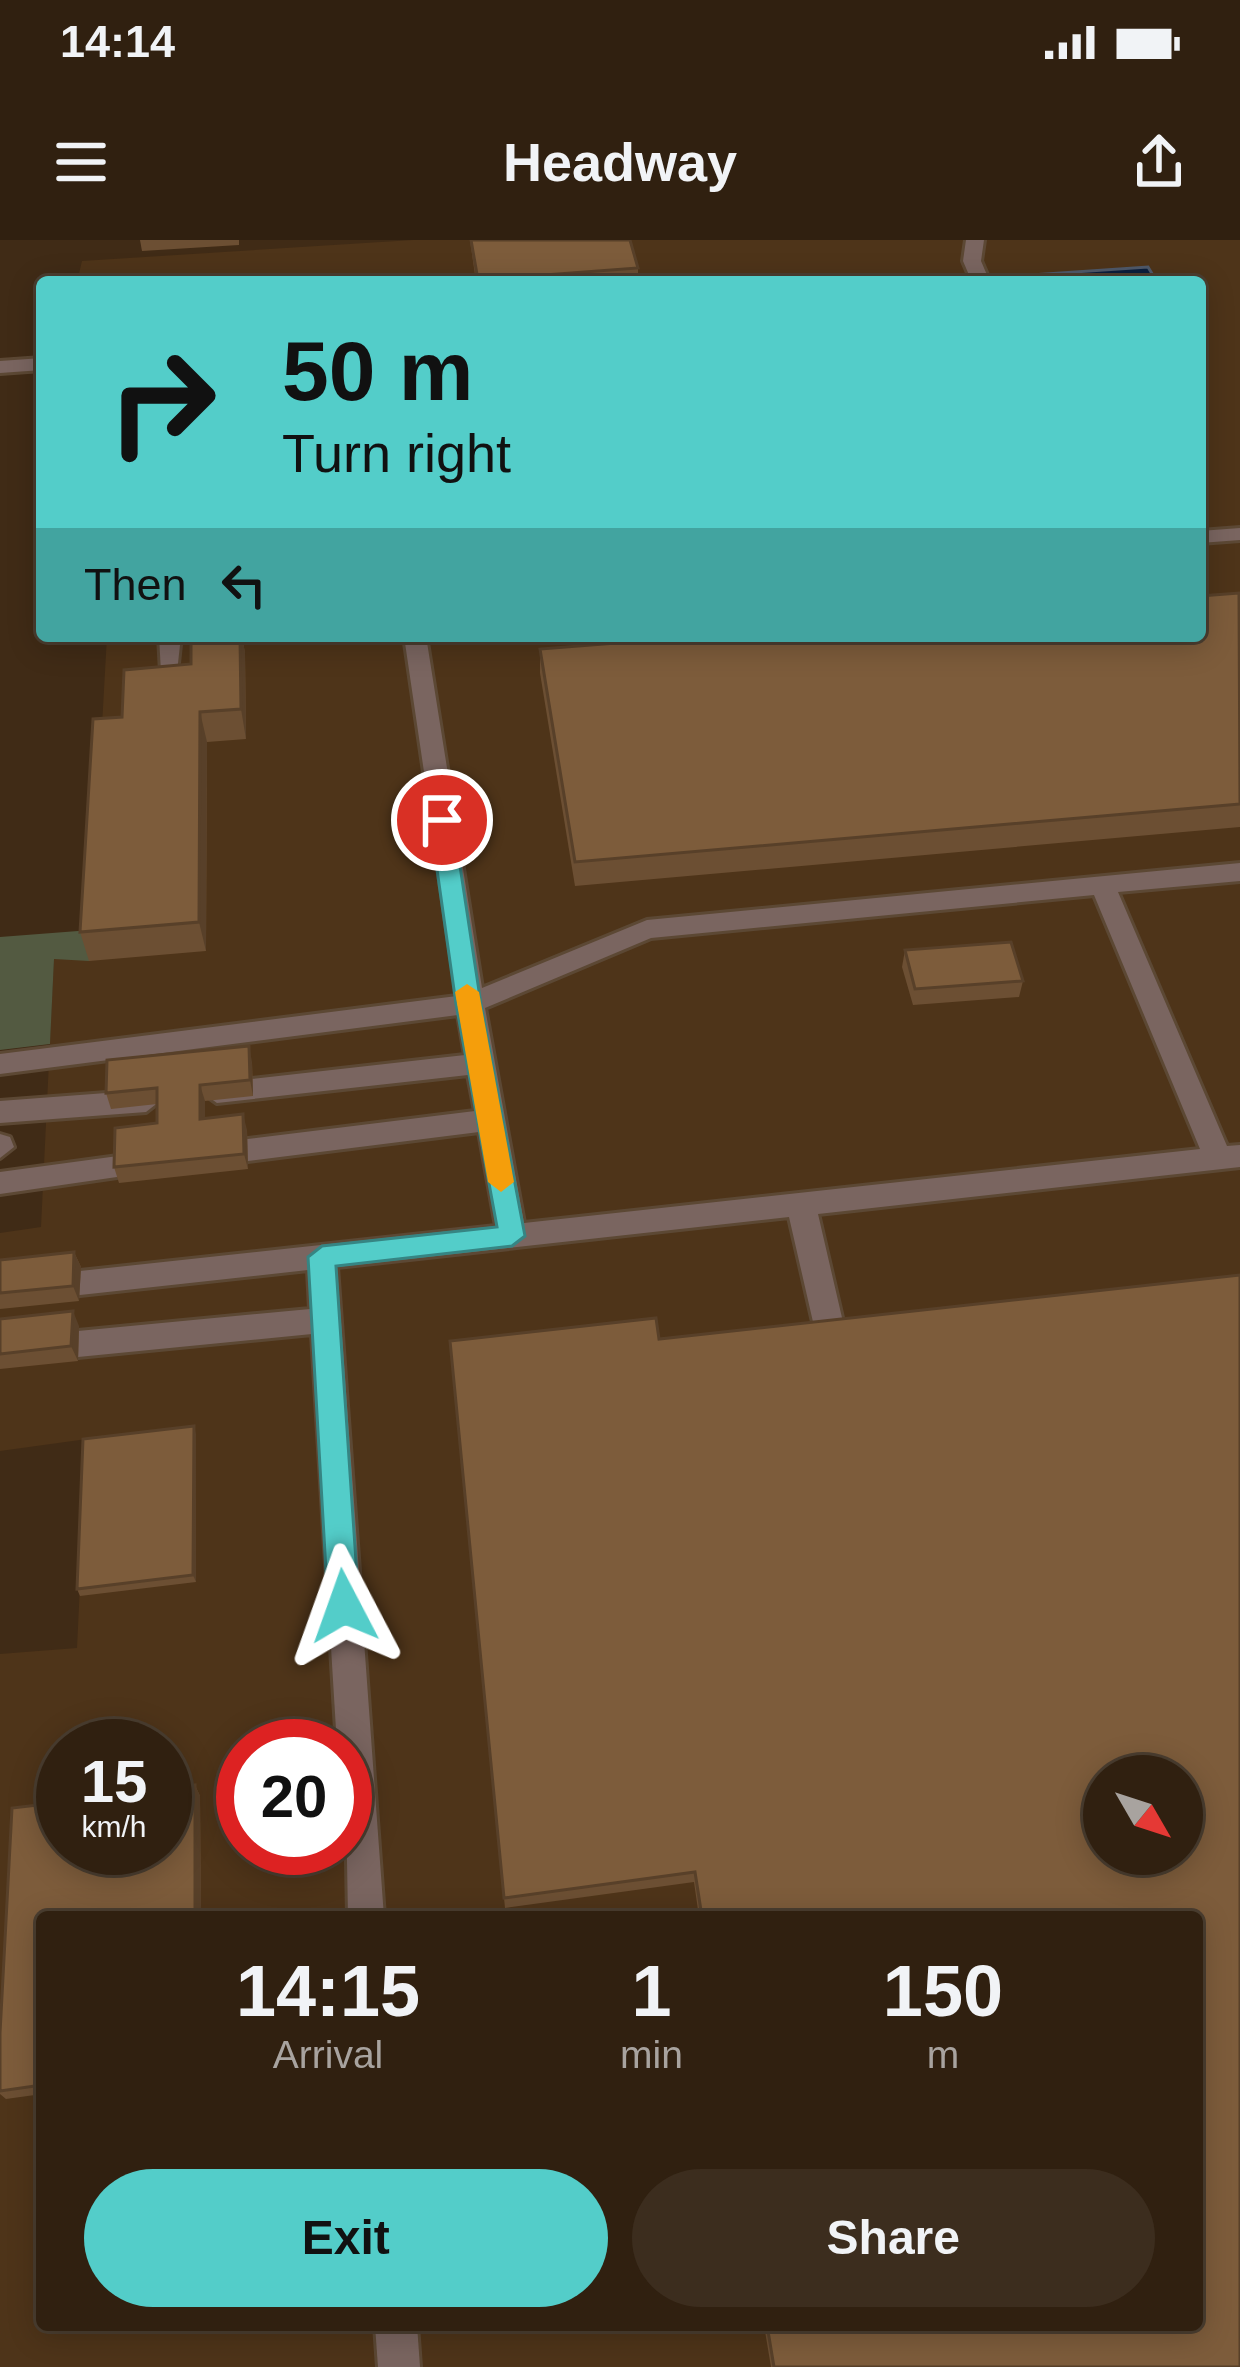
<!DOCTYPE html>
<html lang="en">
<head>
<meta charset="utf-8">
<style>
  :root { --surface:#302010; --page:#3c2d1e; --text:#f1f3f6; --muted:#a8a39f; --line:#4b3e30; --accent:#53cdc9 }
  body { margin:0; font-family:Arial,sans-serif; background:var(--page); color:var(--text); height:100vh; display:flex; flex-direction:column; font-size:45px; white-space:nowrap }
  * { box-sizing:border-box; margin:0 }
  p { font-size:39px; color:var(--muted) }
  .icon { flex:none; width:66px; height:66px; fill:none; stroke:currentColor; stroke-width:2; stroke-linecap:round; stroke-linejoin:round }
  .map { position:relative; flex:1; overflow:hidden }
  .panel { position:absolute; left:36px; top:1671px; width:1167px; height:420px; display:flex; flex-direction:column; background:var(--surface); border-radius:12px; box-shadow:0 6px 30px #0003,0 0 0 3px var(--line) }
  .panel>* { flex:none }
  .banner { position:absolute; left:36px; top:36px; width:1170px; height:366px; border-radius:12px; box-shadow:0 6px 30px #0003,0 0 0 3px var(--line); background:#53cdc9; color:#111; overflow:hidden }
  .needle { width:78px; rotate:129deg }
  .controls { position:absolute; left:1083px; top:1515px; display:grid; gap:24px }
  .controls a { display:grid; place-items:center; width:120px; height:120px; border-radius:50%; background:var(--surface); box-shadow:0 6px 30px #0003,0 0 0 3px var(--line); font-size:60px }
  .speed { position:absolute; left:36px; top:1479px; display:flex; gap:24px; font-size:60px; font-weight:700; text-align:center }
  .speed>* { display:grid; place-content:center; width:156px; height:156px; border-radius:50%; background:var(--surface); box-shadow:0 6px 30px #0003,0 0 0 3px var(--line); line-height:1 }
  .speed small { font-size:30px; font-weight:400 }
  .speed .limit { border:18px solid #d22; background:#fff; color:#111 }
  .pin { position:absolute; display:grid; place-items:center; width:102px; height:102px; color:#fff; margin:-51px; border:6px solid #fff; border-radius:50%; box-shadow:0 3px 12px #0007 }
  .me { position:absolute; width:132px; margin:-66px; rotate:356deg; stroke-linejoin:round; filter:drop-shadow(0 0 9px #0008) }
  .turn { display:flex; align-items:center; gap:42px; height:252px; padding:0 48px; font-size:54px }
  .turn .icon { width:156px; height:156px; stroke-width:2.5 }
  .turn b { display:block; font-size:84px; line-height:102px }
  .then { display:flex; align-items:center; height:114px; padding:0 48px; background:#0003; gap:24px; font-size:45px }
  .eta { display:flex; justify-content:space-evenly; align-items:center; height:204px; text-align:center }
  .eta b { font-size:72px; font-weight:700; line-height:84px }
  .action { display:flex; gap:24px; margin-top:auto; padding:24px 48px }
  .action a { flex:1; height:138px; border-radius:72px; background:var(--accent); color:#111; font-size:48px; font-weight:700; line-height:138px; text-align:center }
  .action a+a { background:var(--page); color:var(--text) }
  .status { display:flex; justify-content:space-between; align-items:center; height:84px; padding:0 60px; background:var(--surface); direction:ltr }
  .status svg { height:33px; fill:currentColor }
  header { display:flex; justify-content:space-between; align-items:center; height:156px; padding:0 48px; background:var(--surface); font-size:54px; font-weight:700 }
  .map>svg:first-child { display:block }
</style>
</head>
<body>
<div class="status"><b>14:14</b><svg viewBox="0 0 49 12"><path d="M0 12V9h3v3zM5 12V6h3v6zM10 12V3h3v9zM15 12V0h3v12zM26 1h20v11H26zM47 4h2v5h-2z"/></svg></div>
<header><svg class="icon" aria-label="menu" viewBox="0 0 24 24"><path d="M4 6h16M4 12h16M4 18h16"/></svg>Headway<svg class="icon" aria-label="share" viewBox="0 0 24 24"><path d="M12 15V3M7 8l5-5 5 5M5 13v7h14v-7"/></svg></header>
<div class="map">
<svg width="1240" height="2127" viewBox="0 0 1240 2127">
  <rect width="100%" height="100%" fill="#402b16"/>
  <path fill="#4e3419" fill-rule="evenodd" d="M413,0H1240V2127H0V1414L77,1408L87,1199L0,1211V993L41,987L54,718L89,720L107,396H1200V42H77L82,21ZM63,1506H165V1608H63ZM243,1506H345V1608H243ZM1104,1536H1182V1614H1104ZM42,1677H1197V2085H42Z"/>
  <polygon fill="#535a41" points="91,690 89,721 54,719 50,804 0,810 0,697"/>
  <polygon fill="#0b1f3d" stroke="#4f596a" stroke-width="3" points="1148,27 1157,42 1034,42 1030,35"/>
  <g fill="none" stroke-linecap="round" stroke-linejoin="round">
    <defs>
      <g id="lane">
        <polygon points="966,0 984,0 981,21 990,42 972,42 963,21"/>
        <polygon points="42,118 42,130 0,133 0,121"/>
        <polygon points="1240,288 1240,300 1200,303 1200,291"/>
        <polygon points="159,396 181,396 177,432 161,432"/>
        <path d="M404,396H426L482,748L647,680L1240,623V641L1118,652L1227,906L1240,905V927L818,974L846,1095L842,1104L831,1108L820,1104L816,1095L789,977L337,1027L384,1677H348L345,1506H337L312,1094L78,1117L67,1113L63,1104L67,1095L78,1091L310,1069L308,1030L80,1055L69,1052L65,1043L69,1034L80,1031L496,986L479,892L208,926L194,915L208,904L475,871L468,835L217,863L203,853L217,843L465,815L458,775L0,834V814L457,756ZM1094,655L1200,909L524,983L485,768L651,698Z"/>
        <polygon points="146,850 160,861 146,872 0,883 0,861"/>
        <polygon points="0,894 10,897 14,907 0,918"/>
        <polygon points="155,911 165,914 169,922 165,930 0,954 0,932"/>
        <polygon points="375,2085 417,2085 420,2127 378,2127"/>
      </g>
    </defs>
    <use href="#lane" stroke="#5c4834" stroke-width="6"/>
    <use href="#lane" fill="#7a6560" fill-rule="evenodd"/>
  </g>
  <g fill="#6c4f33" fill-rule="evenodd">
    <polygon points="140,0 239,0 239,5 142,11"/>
    <polygon points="470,0 638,28 638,42 476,42"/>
    <polygon points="1240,355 1240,587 575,646 540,433 540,409"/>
    <polygon points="191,396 242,396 245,413 246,499 207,502 206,711 89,721 80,692 122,477 191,424"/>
    <polygon points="905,710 1023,741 1019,757 913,765 902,727"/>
    <polygon points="252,822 253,856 205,861 205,879 247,890 248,929 119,943 114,927 157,883 157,864 111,869 106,853"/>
    <polygon points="74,1012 81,1027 79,1061 0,1069 0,1020"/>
    <path d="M1240,1035V2127H771L764,2085H1197V1677H699L694,1642L505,1668L450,1101L656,1078L659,1099ZM1104,1536H1182V1614H1104Z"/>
    <polygon points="0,1079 79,1086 78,1121 0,1129"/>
    <polygon points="196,1194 196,1342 80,1356 77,1349"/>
    <polygon points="195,1545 200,1556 201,1677 42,1677 42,1854 6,1859 0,1854 0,1793 12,1568 63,1562 63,1608 165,1608 165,1548"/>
  </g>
  <g fill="#584029">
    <polygon points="240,396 242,396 245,413 246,499 241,469"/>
    <polygon points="200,472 207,502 206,711 199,682"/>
    <polygon points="249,806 252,822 253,856 250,840"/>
    <polygon points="200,845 205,861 205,895 200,879"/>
    <polygon points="243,874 247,890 248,929 244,914"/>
    <polygon points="74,1012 81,1027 79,1061 73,1046"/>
    <polygon points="73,1071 79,1086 78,1121 71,1106"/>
    <polygon points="194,1186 196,1194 196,1342 193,1335"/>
    <polygon points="195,1545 200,1556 201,1677 195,1677"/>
  </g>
  <g fill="#7d5c3b" stroke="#584029" stroke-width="3" fill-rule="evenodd">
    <polygon points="471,0 630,0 638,28 478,40"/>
    <polygon points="1239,353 1240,564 575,622 540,409 705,396 1200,396 1200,356"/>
    <polygon points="191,396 240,396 241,469 200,472 199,682 80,692 93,479 122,477 124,430 191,424"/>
    <polygon points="1011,702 1023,741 915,749 905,710"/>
    <polygon points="249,806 250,840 200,845 200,879 243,874 244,914 114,927 115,888 157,883 157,848 106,853 107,820"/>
    <polygon points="74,1012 73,1046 0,1053 0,1020"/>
    <path d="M1240,1035V2127H774L767,2085H1197V1677H702L695,1632L504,1658L450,1101L656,1078L659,1099ZM1104,1536H1182V1614H1104Z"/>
    <polygon points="73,1071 71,1106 0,1114 0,1079"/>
    <polygon points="194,1186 193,1335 77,1349 83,1199"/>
    <polygon points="195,1545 195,1677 42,1677 42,1845 0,1851 0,1793 12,1568 63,1562 63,1608 165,1608 165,1548"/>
  </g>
  <polygon fill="#53cdc9" stroke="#368583" stroke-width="3" points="442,572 453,580 481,764 525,996 512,1006 336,1026 359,1366 354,1375 344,1379 333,1375 328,1366 308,1017 322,1006 497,987 456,764 430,580"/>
  <polygon fill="#f59e0b" points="467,744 479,752 514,942 501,952 488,942 455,752"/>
</svg>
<div class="controls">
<a><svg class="needle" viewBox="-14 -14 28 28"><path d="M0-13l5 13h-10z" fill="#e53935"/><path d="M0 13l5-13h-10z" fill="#a8a39f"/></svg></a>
</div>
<div class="speed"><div>15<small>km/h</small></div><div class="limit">20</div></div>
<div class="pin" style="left:442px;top:580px;background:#d93025"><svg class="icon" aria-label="arrive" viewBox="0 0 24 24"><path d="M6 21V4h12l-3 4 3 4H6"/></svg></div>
<svg class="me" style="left:344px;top:1366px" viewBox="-20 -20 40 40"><path d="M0-17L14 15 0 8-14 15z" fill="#53cdc9" stroke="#fff" stroke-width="4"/></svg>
<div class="banner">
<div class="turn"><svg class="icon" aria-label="right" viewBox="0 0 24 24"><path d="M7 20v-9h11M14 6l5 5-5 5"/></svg><div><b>50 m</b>Turn right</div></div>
<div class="then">Then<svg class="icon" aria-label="left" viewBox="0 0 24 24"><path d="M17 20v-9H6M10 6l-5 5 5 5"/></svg></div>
</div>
<section class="panel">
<div class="eta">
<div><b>14:15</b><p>Arrival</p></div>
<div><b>1</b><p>min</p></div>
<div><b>150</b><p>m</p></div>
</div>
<div class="action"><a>Exit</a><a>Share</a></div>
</section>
</div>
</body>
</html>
